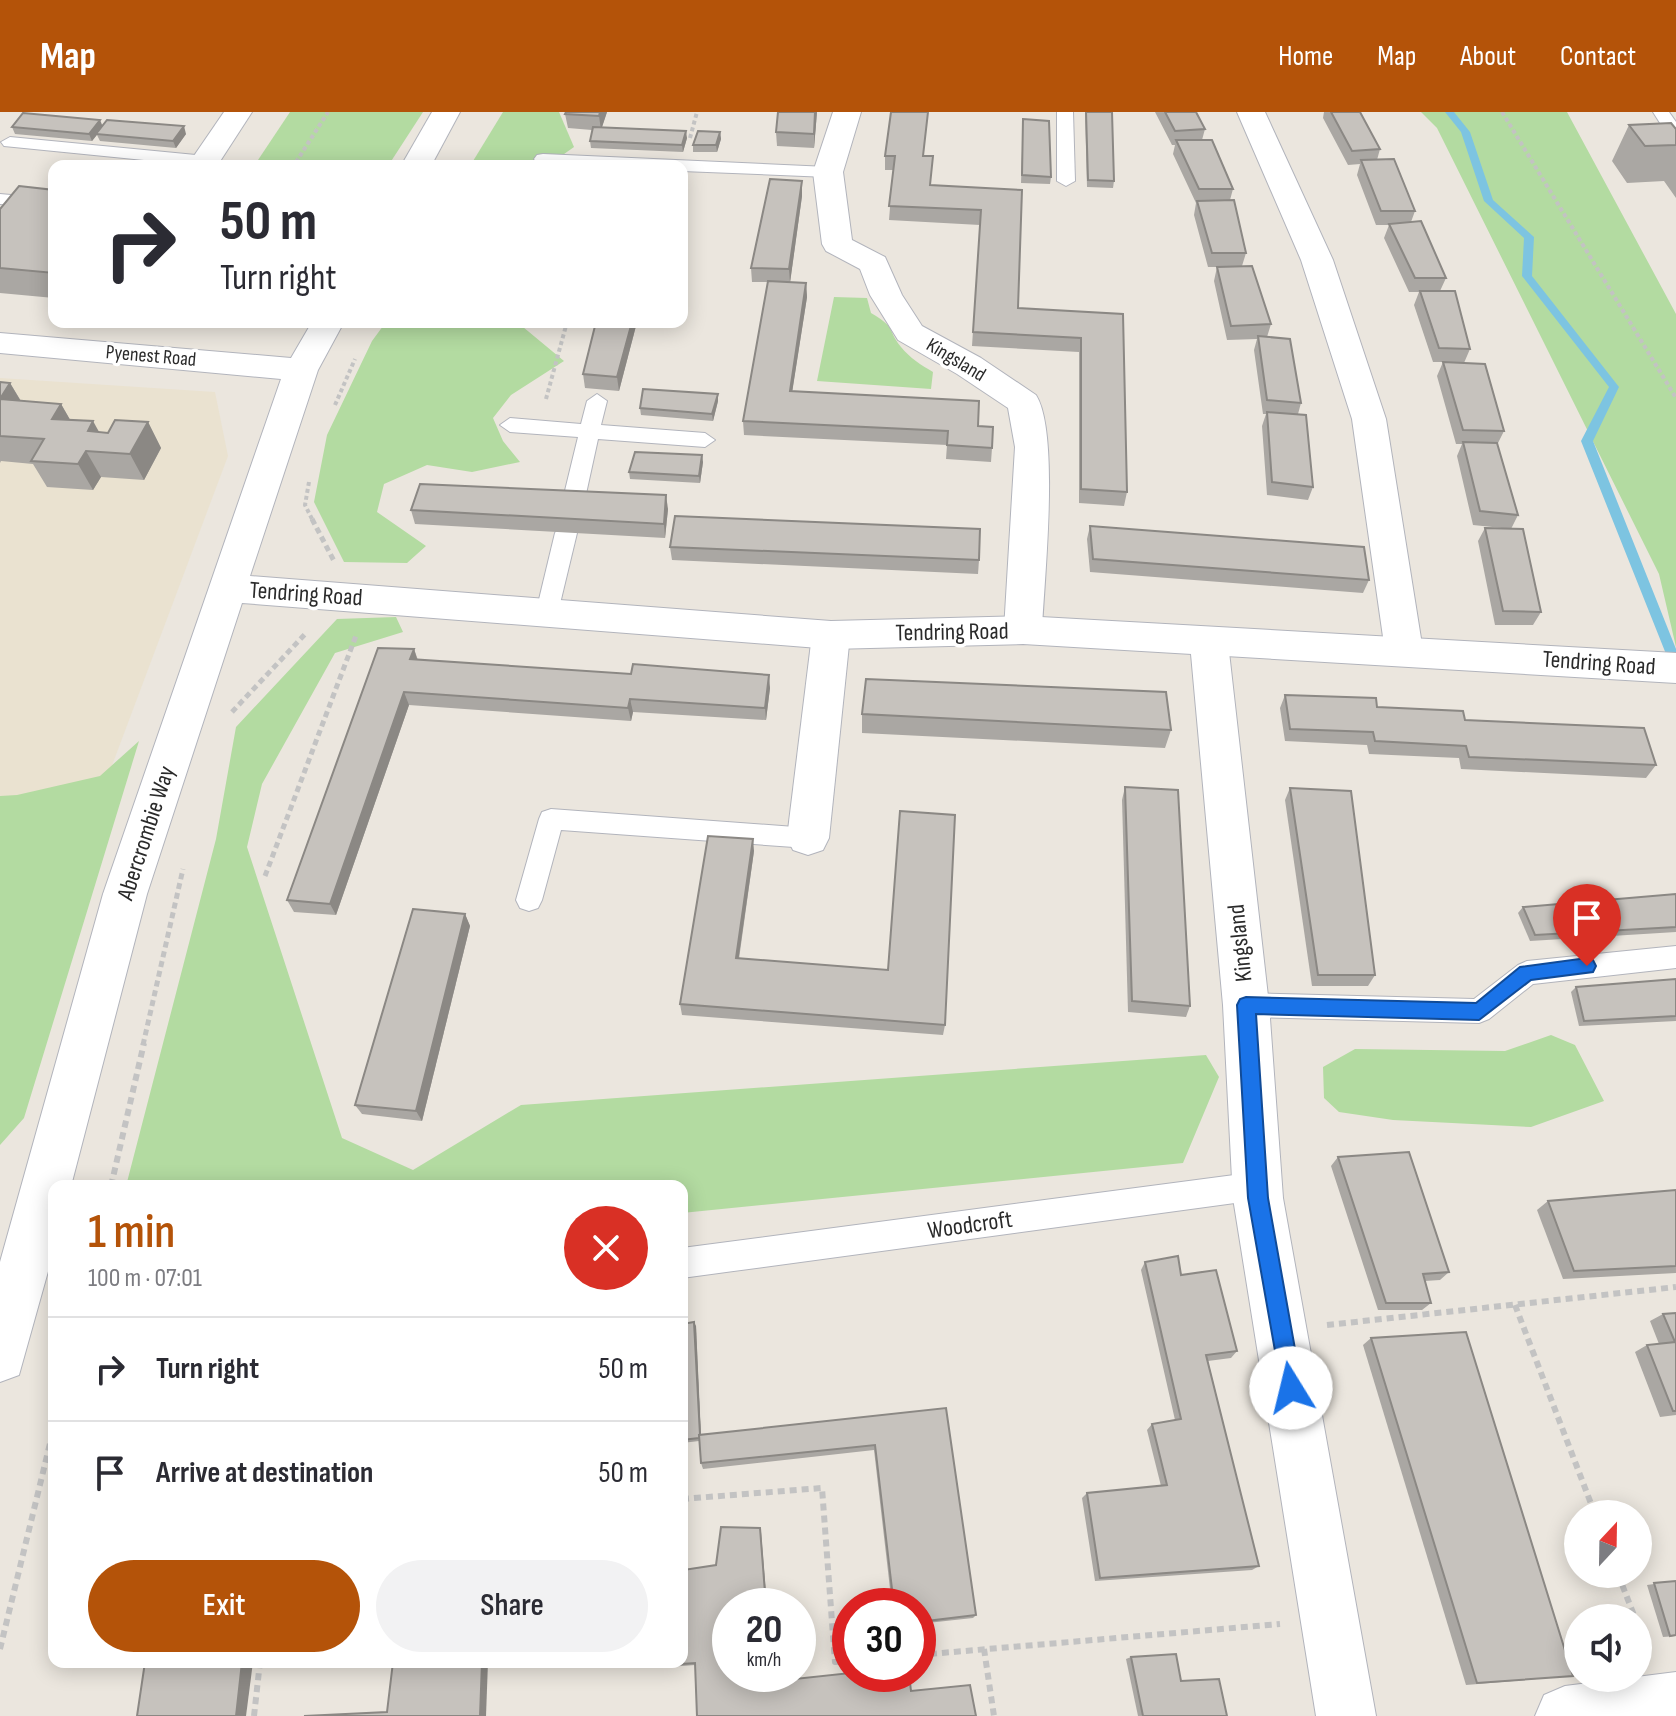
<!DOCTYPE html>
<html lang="en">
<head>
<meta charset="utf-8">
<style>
  :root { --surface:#fff; --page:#f2f2f3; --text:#2b2b33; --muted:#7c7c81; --line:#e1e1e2; --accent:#b45309 }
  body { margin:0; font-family:"Sofia Sans Condensed",sans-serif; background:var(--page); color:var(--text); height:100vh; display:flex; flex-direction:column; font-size:30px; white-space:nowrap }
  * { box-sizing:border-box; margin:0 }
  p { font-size:26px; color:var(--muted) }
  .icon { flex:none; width:44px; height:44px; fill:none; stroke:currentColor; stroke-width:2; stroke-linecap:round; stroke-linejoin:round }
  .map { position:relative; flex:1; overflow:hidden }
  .drawer { position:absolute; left:48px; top:1068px; width:640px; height:488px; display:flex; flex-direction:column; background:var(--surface); border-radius:16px; box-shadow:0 4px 20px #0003 }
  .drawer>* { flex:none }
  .banner { position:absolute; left:48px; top:48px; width:640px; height:168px; border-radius:16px; box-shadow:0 4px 20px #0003; background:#fff; color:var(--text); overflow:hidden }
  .needle { width:52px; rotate:22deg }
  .fabs { position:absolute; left:1564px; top:1388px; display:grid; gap:16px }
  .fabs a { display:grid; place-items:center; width:88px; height:88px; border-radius:50%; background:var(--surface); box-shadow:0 4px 20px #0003; font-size:40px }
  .speed { position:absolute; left:712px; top:1476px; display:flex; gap:16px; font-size:40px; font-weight:700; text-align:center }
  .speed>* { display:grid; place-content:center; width:104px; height:104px; border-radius:50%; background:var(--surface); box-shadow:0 4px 20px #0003; line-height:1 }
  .speed small { font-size:20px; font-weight:400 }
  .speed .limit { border:12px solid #d22; background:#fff; color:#111 }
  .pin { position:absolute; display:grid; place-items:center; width:68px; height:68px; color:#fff; margin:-82px -34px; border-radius:50% 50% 50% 0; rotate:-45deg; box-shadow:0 0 8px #0007 }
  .pin .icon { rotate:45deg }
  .me { position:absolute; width:88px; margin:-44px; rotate:351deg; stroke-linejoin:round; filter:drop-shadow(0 0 6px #0008) }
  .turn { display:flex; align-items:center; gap:28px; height:168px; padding:0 40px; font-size:36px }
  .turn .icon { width:104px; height:104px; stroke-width:2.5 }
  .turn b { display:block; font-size:56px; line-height:68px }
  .round { display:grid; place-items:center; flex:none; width:84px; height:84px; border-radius:42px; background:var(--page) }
  .summary { display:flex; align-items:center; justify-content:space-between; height:136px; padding:0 40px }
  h1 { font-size:48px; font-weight:600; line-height:60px; color:var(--accent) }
  .cta { display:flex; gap:16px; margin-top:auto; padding:16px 40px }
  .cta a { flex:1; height:92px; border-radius:48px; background:var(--accent); color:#fff; font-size:32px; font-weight:600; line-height:92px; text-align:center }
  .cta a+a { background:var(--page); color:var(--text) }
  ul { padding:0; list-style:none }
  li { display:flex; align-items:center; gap:24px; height:104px; padding:0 40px; border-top:2px solid var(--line) }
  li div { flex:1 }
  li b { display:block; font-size:30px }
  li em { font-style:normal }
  header { display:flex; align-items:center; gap:48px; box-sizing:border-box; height:112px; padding:0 40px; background:var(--accent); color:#fff }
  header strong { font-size:38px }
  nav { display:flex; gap:44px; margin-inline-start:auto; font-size:28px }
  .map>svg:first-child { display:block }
</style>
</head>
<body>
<header>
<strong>Map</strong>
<nav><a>Home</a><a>Map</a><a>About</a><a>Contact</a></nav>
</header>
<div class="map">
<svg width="1676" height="1604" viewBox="0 0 1676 1604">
  <rect width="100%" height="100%" fill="#ebe6de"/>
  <polygon fill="#eae2d0" points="0,266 215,280 228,344 95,699 0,702"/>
  <g fill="#b3dba1">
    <polygon points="290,0 423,0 388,54 254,54"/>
    <polygon points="503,0 559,0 574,35 547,54 470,54"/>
    <polygon points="1421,0 1567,0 1676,202 1676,535 1659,462 1437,16"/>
    <path d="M834,185L867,186L871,201C898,217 886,216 901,235C910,246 921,253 933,260L931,277L817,269Z"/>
    <polygon points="386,210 517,210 564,249 511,283 493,306 503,329 520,350 472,360 427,353 384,372 377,400 426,434 407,451 344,450 314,390 327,323 372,229"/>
    <polygon points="396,505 403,520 335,541 262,672 247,735 342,1026 413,1058 521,993 1206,943 1219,965 1183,1051 682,1101 682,1074 126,1074 216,727 236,615 337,507"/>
    <polygon points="139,629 24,1006 0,1033 0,684 17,683 100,664"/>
    <polygon points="1551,923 1575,933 1604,989 1531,1015 1393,1008 1339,1000 1324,986 1323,955 1355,937 1505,939"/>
  </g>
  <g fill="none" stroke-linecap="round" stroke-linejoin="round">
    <polygon fill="#7dc4e1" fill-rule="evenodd" points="1445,0 1454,0 1470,20 1493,88 1534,125 1532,164 1619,275 1593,329 1676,537 1676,557 1670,552 1581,329 1609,275 1522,164 1524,126 1484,89 1461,20"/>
    <defs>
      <g id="lane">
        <polygon points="1057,0 1073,0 1075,69 1066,74 1057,69"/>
        <polygon points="1653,0 1669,0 1676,10 1676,28 1670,27"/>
        <polygon points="10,25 206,44 215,49 204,54 4,34 1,30"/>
        <polygon points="543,42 828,55 837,60 828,65 682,59 682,54 537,51 534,47 537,43"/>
        <polygon points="0,82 54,87 54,97 0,92"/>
        <polygon points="597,282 607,289 601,313 705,321 715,328 705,335 598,327 584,391 581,396 565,396 562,391 578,325 510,320 500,313 510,306 581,312 587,289"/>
        <polygon points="566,413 574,416 577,421 558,500 555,506 547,508 539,506 536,500 555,421 558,416"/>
        <polygon points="551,697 808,716 817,719 821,726 817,733 808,736 561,718 542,788 538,796 529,799 520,796 516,788 539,707 542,700"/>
        <polygon points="1676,834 1676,856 1533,872 1489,907 1479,911 1246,905 1236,901 1232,893 1236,885 1246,881 1474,887 1518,853 1527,849"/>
        <polygon points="1257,1060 1267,1064 1272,1074 1267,1084 1257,1088 682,1166 682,1136"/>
      </g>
      <g id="street">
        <polygon points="224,0 252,0 217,54 187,54"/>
        <path d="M833,0H861L843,60L852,128L885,145L902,183L922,214L981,246L1036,283C1060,321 1044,468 1042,518L1037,528L1023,532L1009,528L1004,518L1015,335L1008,296L957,262L898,228L870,183L860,157L826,139L822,132L813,60Z"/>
        <polygon points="1237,0 1265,0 1333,148 1386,307 1423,539 1418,549 1404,554 1390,549 1385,539 1352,307 1301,148"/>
        <polygon points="831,509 845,513 850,523 829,726 823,738 808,743 793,738 787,726 812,523 817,513"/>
        <polygon points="1209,517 1223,521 1228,531 1269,893 1283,1086 1376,1604 1316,1604 1233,1086 1223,893 1190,531 1195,521"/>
        <polygon points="1676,1560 1676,1604 1535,1604 1544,1583 1565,1574"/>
      </g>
      <g id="secondary">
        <polygon points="432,0 460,0 431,54 401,54"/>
        <polygon points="312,210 344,210 318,258 250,464 831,509 1023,504 1676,541 1676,571 1023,532 831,537 242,491 147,782 71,1074 54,1074 54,1138 19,1263 0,1270 0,1150 103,782 281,267 0,241 0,221 291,246"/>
      </g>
    </defs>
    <use href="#lane" stroke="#b2b4bc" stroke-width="2"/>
    <use href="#street" stroke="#b2b4bc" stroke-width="2"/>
    <use href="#secondary" stroke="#b2b4bc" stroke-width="2"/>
    <g stroke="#c3c3c3" stroke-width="4" stroke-dasharray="4 3" stroke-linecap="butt">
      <polyline points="1502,0 1676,286"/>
      <polyline points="690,26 697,0"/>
      <polyline points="296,50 328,0"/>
      <polyline points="546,287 567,210"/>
      <polyline points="335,293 355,247"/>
      <polyline points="309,370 305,393 313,409"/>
    </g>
    <g stroke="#c3c3c3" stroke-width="5" stroke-dasharray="6 4" stroke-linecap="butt">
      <polyline points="312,407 334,449"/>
      <polyline points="232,600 307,520"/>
      <polyline points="265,764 357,521"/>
      <polyline points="143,933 183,757"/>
    </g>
    <g stroke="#c3c3c3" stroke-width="6" stroke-dasharray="7 5" stroke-linecap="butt">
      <polyline points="111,1074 144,931"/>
      <polyline points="1515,1193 1595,1402"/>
      <polyline points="1327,1213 1676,1175"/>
      <polyline points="682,1387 822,1376 835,1550 850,1549"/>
      <polyline points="1618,1462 1635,1506"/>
      <polyline points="1638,1515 1648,1540"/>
      <polyline points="0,1537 54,1315"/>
      <polyline points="984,1537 994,1604"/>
      <polyline points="918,1543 1280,1512"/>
      <polyline points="254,1604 260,1550"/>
    </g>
    <use href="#lane" fill="#fff" fill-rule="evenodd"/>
    <use href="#street" fill="#fff" fill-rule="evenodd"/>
    <use href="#secondary" fill="#fff" fill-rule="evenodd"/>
  </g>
  <g fill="#aaa7a3">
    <polygon points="566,0 607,0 602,15 687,26 683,40 591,36 590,29 592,18 568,16 565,2"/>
    <polygon points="817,0 814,36 777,34 776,20"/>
    <polygon points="1085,0 1112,0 1114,69 1113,76 1087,75"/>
    <polygon points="1155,0 1196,0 1205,17 1202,28 1233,77 1230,88 1246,141 1242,154 1271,212 1267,225 1301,291 1298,302 1313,375 1308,388 1267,383 1262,314 1266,302 1263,302 1254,238 1257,227 1227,228 1214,169 1217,155 1208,155 1194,103 1196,91 1173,42 1175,33 1172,33"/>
    <polygon points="1324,0 1360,0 1380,37 1377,48 1415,99 1411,110 1446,166 1440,179 1470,237 1464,251 1445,250 1504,319 1497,333 1518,403 1511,417 1541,500 1533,513 1495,513 1478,429 1485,416 1502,416 1473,413 1457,344 1462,332 1456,332 1437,264 1443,250 1433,250 1414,193 1419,180 1409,180 1384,126 1389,113 1376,113 1357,63 1360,52 1348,53 1323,6"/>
    <polygon points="1023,7 1051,65 1050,72 1021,71"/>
    <polygon points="1629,13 1676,17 1676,86 1664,69 1627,71 1612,49"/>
    <polygon points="102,14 186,22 176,36 100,29 97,23 92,29 15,22 12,15"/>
    <polygon points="720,20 721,27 717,40 693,40 693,33"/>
    <polygon points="885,44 924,44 931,73 1022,78 1018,196 1123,202 1127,380 1124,394 1079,391 1079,240 972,234 980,113 889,108 893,58 885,58"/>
    <polygon points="802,69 802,84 790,170 806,171 807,185 792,280 978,314 992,336 991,350 946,347 947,333 744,323 743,309 768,170 752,170 751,156"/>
    <polygon points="54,78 54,186 0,181 0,97"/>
    <polygon points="637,210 619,279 585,276 583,262"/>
    <polygon points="0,270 10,271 21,289 61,292 70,308 99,320 108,321 148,310 161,336 144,368 101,365 93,378 47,375 33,352 1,349 0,351"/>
    <polygon points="718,289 713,309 641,303 640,296"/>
    <polygon points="703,350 700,371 630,367 629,360"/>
    <polygon points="668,397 665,426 415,412 411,398"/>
    <polygon points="1090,414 1369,468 1363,481 1090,460 1087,427"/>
    <polygon points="670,435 979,448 978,462 672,448"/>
    <polygon points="414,537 418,548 770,576 766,608 633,600 631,609 409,593 336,803 294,800 287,788"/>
    <polygon points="1285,583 1465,608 1656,653 1646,666 1461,657 1459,646 1369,642 1367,633 1285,629 1280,596"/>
    <polygon points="862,602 1171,618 1165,636 862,621"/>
    <polygon points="1125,675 1190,894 1186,905 1128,900 1122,688"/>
    <polygon points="1290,676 1375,863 1368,874 1312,874 1285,688"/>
    <polygon points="754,739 739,847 945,913 943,923 682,903 680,892"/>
    <polygon points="1676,782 1676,820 1530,829 1518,801 1523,795"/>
    <polygon points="465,802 470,814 422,1009 362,1002 355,993"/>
    <polygon points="1676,867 1676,909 1579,914 1571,880 1576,875"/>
    <polygon points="1338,1045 1449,1160 1440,1168 1425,1169 1431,1191 1422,1198 1378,1198 1331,1054"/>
    <polygon points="1676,1078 1676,1161 1563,1167 1537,1098 1548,1089"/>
    <polygon points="1145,1150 1181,1163 1237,1239 1231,1246 1208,1249 1259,1454 1252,1458 1095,1469 1082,1386 1087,1381 1161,1374 1147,1318 1152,1312 1175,1308 1141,1158"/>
    <polygon points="1676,1201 1676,1303 1660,1305 1635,1240 1647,1233 1659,1232 1650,1209 1663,1202"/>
    <polygon points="682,1212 696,1214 701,1323 946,1296 976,1503 973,1506 918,1512 918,1494 892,1494 874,1338 703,1357 701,1351 699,1329 682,1331"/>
    <polygon points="1371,1226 1573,1564 1466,1573 1363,1233"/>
    <polygon points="760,1416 761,1420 730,1494 697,1604 695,1553 655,1556 652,1554 685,1498 716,1453"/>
    <polygon points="1676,1469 1676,1524 1663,1525 1647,1473"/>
    <polygon points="1131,1545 1181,1569 1227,1604 1138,1604 1126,1547"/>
  </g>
  <g fill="#8b8884">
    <polygon points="600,0 607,0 601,18 599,4"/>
    <polygon points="815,0 817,0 814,36 814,22"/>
    <polygon points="100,8 103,15 92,29 89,22"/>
    <polygon points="184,14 186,22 176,36 173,29"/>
    <polygon points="686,19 687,26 683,40 682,33"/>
    <polygon points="720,20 721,27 717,40 716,33"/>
    <polygon points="802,69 802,84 790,171 789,157"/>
    <polygon points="806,171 807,185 790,294 790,279"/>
    <polygon points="632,210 637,210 619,279 617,265"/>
    <polygon points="10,271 26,298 0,287"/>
    <polygon points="718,282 718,289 713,309 712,302"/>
    <polygon points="61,292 76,318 52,307"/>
    <polygon points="93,309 108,336 88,319"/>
    <polygon points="148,310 161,336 144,368 130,342"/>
    <polygon points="86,339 101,365 93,378 78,352"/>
    <polygon points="702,343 703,350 700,371 699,364"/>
    <polygon points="666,383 668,397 665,426 664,412"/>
    <polygon points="414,537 418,550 410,547"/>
    <polygon points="769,563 770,576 766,608 765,596"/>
    <polygon points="404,580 409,593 336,803 330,792"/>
    <polygon points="630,587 633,600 631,609 628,596"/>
    <polygon points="753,727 754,739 737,857 736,846"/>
    <polygon points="465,802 470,814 422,1009 416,999"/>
    <polygon points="694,1210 696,1214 701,1329 700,1326"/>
    <polygon points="760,1416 761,1420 767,1494 766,1494"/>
    <polygon points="242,1550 253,1550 246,1604 236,1604"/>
    <polygon points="482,1550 488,1550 486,1604 480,1604"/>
  </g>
  <g fill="#c6c2bd" stroke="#8b8884" stroke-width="2">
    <polygon points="566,0 600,0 599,4 565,2"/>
    <polygon points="778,0 815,0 814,22 776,20"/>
    <polygon points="891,0 928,0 923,44 933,44 930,73 1022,78 1018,196 1123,202 1127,380 1081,377 1081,226 973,220 981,98 889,94 895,44 885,44"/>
    <polygon points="1086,0 1112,0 1114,69 1088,68"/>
    <polygon points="1165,0 1196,0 1205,17 1175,19"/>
    <polygon points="1331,0 1360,0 1380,37 1352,39"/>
    <polygon points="23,1 100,8 89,22 12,15"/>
    <polygon points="1023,7 1049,9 1051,65 1022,63"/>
    <polygon points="107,8 184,14 173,29 96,22"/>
    <polygon points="1671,11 1676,17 1676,33 1645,34 1629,13"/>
    <polygon points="593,15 686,19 682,33 590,29"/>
    <polygon points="698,19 720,20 716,33 693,33"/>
    <polygon points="1176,28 1212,28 1233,77 1199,77"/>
    <polygon points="1394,47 1415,99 1381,99 1361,48"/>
    <polygon points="770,67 802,69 789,157 751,156"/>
    <polygon points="19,74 54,78 54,161 0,156 0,97"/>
    <polygon points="1234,88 1246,141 1212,141 1197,89"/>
    <polygon points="1421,109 1446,166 1415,166 1389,112"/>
    <polygon points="1252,154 1271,212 1231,214 1217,155"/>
    <polygon points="768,169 806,171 790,279 979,289 978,314 993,315 992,336 947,333 948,319 743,309"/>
    <polygon points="1420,179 1455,179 1470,237 1439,236"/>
    <polygon points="596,210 632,210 617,265 583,262"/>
    <polygon points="1258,224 1290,227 1301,291 1267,288"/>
    <polygon points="1443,250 1485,252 1504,319 1463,318"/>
    <polygon points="0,270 10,271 0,287 61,292 52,307 93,309 88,319 108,321 115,308 148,310 130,342 86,339 78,352 31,349 44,327 0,324"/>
    <polygon points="643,277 718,282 712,302 640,296"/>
    <polygon points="1267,300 1306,303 1313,375 1272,370"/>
    <polygon points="1463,330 1497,331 1518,403 1480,399"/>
    <polygon points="635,340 702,343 699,364 629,360"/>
    <polygon points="420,372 666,383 664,412 411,398"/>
    <polygon points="675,404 980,417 979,448 670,435"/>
    <polygon points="1090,414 1364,435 1369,468 1093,447"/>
    <polygon points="1485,416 1523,417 1541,500 1503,499"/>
    <polygon points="378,536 414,537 410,547 631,562 633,552 769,563 765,596 630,587 628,596 404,580 330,792 287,788"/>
    <polygon points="866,567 1166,580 1171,618 862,602"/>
    <polygon points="1285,583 1376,586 1377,595 1463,599 1465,608 1644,616 1656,653 1469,645 1466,634 1375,629 1373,620 1290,617"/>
    <polygon points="1125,675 1178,678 1190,894 1132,889"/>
    <polygon points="1290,676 1351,679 1375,863 1318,863"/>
    <polygon points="900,699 955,703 945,913 680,892 708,724 753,727 736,846 888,858"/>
    <polygon points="1676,782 1676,815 1535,823 1523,795"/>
    <polygon points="413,797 465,802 416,999 355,993"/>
    <polygon points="1676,867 1676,904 1584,909 1576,875"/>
    <polygon points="1409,1040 1449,1160 1423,1162 1431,1191 1386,1191 1338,1045"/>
    <polygon points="1676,1078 1676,1154 1574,1159 1548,1089"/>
    <polygon points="1178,1144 1181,1163 1216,1158 1237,1239 1206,1243 1259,1454 1100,1466 1087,1381 1167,1373 1152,1312 1181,1307 1145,1150"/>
    <polygon points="1676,1201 1676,1299 1673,1299 1647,1233 1675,1230 1663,1202"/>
    <polygon points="694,1210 700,1323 699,1326 682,1328 682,1212"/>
    <polygon points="1466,1220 1573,1564 1477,1571 1371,1226"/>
    <polygon points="946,1296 976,1503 918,1510 918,1494 894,1494 875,1333 701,1351 699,1323"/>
    <polygon points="721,1415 760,1416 766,1494 730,1494 730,1562 748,1562 749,1572 850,1561 850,1562 909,1562 911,1579 970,1573 976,1604 697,1604 695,1551 652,1554 652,1550 682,1550 682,1498 685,1498 683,1458 716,1453"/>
    <polygon points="1676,1469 1676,1523 1670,1524 1654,1471"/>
    <polygon points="1176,1542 1181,1569 1219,1567 1227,1604 1143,1604 1131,1545"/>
    <polygon points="145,1550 242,1550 236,1604 137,1604"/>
    <polygon points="393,1550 482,1550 480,1604 304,1604 387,1600"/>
  </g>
  <polygon fill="#1a73e8" stroke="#114b97" stroke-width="2" points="1587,846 1593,848 1596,854 1593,860 1531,868 1479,908 1256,902 1268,1086 1302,1276 1298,1284 1291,1287 1283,1284 1248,1086 1237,893 1240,887 1246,885 1476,891 1520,855"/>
  <g text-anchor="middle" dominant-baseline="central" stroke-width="7" stroke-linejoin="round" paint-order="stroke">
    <g font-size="20" fill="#2a2a2a" stroke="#fff">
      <text transform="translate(151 244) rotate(5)">Pyenest Road</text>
      <text transform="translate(956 248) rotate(31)">Kingsland</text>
    </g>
    <g font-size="24" fill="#2a2a2a" stroke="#fff">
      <text transform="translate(306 482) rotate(4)">Tendring Road</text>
      <text transform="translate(952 520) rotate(-1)">Tendring Road</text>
      <text transform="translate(1599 551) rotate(4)">Tendring Road</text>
      <text transform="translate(146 721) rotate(-72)">Abercrombie Way</text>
      <text transform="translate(1240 831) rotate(-96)">Kingsland</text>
      <text transform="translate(970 1113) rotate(-8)">Woodcroft</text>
    </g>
  </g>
</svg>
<div class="fabs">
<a><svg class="needle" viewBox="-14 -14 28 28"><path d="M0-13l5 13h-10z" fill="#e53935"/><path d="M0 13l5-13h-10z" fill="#7c7c81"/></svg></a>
<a><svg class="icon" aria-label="sound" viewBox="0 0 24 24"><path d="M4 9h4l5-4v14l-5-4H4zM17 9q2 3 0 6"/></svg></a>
</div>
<div class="speed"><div>20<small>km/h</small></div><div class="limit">30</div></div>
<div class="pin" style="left:1587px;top:854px;background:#d93025"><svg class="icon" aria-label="arrive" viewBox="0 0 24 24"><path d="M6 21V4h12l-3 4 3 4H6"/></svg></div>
<svg class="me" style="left:1291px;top:1276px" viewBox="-20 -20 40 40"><circle r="19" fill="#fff"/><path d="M0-13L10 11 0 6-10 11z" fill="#1a73e8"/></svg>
<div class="banner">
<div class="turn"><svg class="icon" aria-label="right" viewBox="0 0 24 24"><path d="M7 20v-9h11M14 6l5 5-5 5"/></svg><div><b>50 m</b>Turn right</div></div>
</div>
<section class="drawer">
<div class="summary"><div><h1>1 min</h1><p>100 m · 07:01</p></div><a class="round" style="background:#d93025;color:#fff"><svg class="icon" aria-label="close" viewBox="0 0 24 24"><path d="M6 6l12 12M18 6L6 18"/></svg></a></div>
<ul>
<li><svg class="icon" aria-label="right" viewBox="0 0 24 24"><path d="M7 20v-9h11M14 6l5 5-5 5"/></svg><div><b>Turn right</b></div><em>50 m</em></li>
<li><svg class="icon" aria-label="arrive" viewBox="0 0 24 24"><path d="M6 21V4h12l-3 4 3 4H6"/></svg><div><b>Arrive at destination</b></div><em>50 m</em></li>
</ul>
<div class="cta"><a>Exit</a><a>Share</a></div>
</section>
</div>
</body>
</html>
